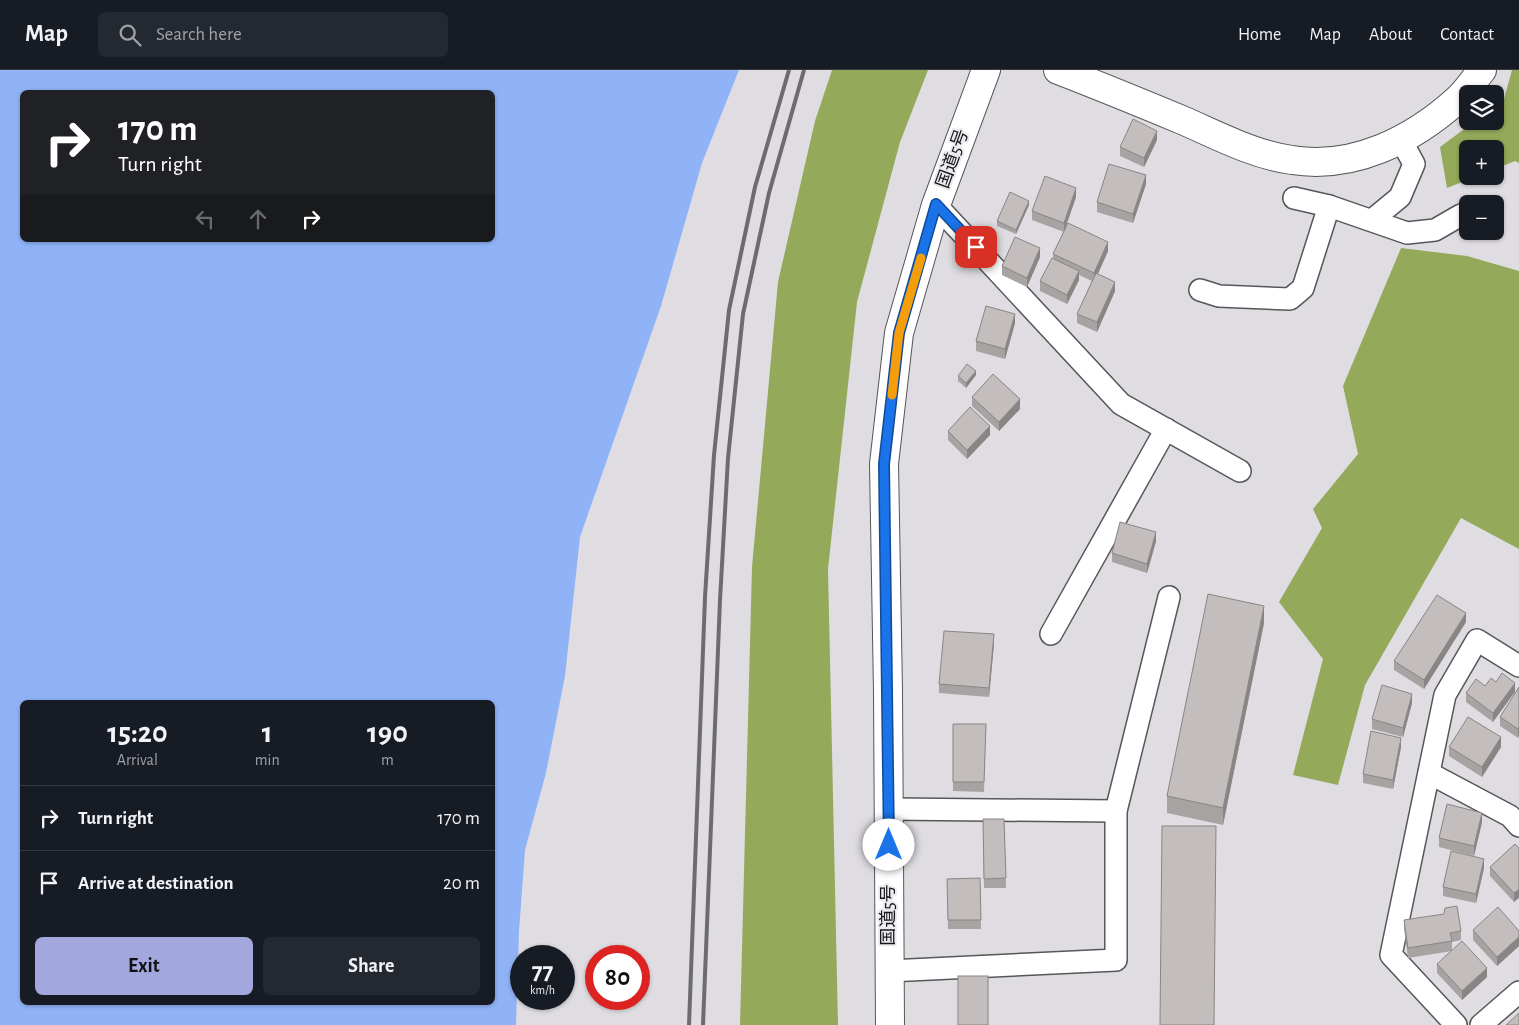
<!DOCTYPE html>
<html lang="en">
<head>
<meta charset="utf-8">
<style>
  :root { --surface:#171b24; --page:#242831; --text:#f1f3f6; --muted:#9ea1a6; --line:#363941; --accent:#a2a7dd }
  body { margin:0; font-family:"Alegreya Sans","Noto Sans JP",sans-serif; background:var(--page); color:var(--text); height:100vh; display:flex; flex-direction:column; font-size:19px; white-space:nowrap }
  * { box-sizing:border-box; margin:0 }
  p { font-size:16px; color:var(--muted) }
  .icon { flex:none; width:28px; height:28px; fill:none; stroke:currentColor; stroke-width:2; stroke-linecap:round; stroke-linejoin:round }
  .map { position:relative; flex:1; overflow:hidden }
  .side { position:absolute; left:20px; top:630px; width:475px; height:305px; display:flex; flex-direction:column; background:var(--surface); border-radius:8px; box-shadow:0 1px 4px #0004 }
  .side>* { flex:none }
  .guide { position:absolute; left:20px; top:20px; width:475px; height:152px; border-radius:8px; box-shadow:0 1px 4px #0004; background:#202124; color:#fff; overflow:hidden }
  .buttons { position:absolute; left:1459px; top:15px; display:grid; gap:10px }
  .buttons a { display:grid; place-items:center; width:45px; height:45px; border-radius:8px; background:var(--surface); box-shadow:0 1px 4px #0004; font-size:25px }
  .speed { position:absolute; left:510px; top:875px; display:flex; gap:10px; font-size:25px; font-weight:700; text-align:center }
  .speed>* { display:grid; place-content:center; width:65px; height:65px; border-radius:50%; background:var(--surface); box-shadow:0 1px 4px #0004; line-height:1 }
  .speed small { font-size:12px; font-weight:400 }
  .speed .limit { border:8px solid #d22; background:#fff; color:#111 }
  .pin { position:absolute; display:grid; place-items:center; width:42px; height:42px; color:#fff; margin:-21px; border-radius:10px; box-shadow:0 2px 8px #0006 }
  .me { position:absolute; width:55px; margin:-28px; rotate:0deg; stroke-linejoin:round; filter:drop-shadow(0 0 4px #0008) }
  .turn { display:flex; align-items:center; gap:18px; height:105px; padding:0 15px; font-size:22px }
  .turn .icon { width:65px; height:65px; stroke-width:2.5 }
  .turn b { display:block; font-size:35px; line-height:42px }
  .lanes { display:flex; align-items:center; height:48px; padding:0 15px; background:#0003; justify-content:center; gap:25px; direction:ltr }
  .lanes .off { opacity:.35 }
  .eta { display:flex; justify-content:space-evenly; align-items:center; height:85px; text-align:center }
  .eta b { font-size:30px; font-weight:700; line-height:35px }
  .action { display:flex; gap:10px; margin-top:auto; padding:10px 15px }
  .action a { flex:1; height:58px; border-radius:8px; background:var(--accent); color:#111; font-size:20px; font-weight:700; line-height:58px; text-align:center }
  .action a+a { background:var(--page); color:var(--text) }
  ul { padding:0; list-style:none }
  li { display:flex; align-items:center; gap:15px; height:65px; padding:0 15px; border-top:1px solid var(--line) }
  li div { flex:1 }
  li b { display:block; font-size:19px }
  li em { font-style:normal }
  header { display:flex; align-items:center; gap:30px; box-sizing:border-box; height:70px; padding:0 25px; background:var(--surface); border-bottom:1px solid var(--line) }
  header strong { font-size:24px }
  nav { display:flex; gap:28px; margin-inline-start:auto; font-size:18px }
  .search { width:350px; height:45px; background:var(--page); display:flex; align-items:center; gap:12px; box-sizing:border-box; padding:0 18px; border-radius:8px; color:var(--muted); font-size:19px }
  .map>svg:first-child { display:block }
</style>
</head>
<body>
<header>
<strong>Map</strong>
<div class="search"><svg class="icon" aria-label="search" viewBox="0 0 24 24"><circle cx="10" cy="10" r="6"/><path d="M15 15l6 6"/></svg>Search here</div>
<nav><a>Home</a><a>Map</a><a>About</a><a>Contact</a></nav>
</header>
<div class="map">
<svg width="1519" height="955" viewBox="0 0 1519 955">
  <rect width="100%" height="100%" fill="#dfdde1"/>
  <g fill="#94a95a">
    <polygon points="832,0 928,0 900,72 857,232 828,499 838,955 740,955 752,497 778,212 815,51"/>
    <polygon points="1512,0 1519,0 1519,93 1515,91 1495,99 1495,79 1468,79 1468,106 1477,106 1447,118 1440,77 1475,51 1495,51 1495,36 1504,29"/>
    <polygon points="1401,178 1467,186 1519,201 1519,479 1461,448 1365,615 1338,715 1293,705 1323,589 1279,532 1322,458 1313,439 1358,384 1343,316"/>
  </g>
  <path fill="#90b3f8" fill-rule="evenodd" d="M0,0H739L702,93L661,236L580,467L565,606L546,703L525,780L519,861L516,955H0ZM22,22H492V170H22ZM22,632H492V932H22Z"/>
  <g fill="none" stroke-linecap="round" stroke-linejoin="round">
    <defs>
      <g id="minor">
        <polyline points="1294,128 1329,136 1407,163 1435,160 1461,145"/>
        <polyline points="936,135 1121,334 1240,401"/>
        <polyline points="1372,150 1400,127 1414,94 1401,70"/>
        <polyline points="1200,220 1219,226 1290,229 1303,218 1329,136"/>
        <polyline points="1051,564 1166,359"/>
        <polyline points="1429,703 1510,746 1519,756"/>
        <polyline points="889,739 1116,741"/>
        <polyline points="889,901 1116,890 1116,741 1169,527"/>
        <polyline points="1456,955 1391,885 1445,625 1477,570 1519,596"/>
        <polyline points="1481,955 1519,922"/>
      </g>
      <path id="tertiary" d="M1058,0C1100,16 1141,33 1182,50C1217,65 1254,85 1292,90C1353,100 1413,70 1458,29C1467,21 1474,10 1482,0"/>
      <polyline id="trunk" points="890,955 888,621 884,394 899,263 936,135 986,0"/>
    </defs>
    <use href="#minor" stroke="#575659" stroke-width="24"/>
    <use href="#tertiary" stroke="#575659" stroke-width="30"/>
    <use href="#trunk" stroke="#575659" stroke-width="30"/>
    <use href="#minor" stroke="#fff" stroke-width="21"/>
    <use href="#tertiary" stroke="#fff" stroke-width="28"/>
    <use href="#trunk" stroke="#fff" stroke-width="28"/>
    <g stroke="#6d6b6e" stroke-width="4">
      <polyline points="689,955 705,527 714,385 729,240 755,117 789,0"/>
      <polyline points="703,955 720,530 728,388 743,244 769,123 804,0"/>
    </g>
  </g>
  <g fill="#a8a3a3">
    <polygon points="1157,70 1144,97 1120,86 1120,77"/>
    <polygon points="1146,114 1133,153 1097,142 1097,132"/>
    <polygon points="1076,127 1065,158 1108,181 1098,204 1115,221 1097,262 1077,253 1077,244 1092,211 1079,205 1079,210 1067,234 1040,221 1040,211 1053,188 1053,184 1064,162 1032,150 1032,141"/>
    <polygon points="1029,135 1016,164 997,156 997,151"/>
    <polygon points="1040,187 1027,217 1002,205 1002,196"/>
    <polygon points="1015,253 1005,289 976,281 976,271"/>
    <polygon points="976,305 966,318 958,311 958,306"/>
    <polygon points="972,327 1020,339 999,361 972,336"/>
    <polygon points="948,361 990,365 967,389 948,370"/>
    <polygon points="1156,471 1147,503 1112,492 1112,483"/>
    <polygon points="1466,552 1424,619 1394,600 1394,591"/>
    <polygon points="1264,553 1223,755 1167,743 1167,726"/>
    <polygon points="994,574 989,627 939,623 939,614"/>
    <polygon points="1496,612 1493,652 1466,632 1466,623 1485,616"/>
    <polygon points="1519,617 1518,668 1500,656 1500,647"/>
    <polygon points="1412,633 1403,667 1372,659 1372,649"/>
    <polygon points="953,654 986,654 984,722 953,721"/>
    <polygon points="1401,677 1393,719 1363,713 1363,704"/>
    <polygon points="1449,677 1501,677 1482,707 1449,686"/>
    <polygon points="983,749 1004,749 1006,818 984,818"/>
    <polygon points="1482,752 1474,786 1439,777 1439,768"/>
    <polygon points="1515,774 1514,832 1490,806 1490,797"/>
    <polygon points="1484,798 1476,833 1443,826 1443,817"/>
    <polygon points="980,808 981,859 948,859 947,809"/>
    <polygon points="1404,850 1461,861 1461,870 1452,872 1452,881 1408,888 1404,859"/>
    <polygon points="1473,860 1519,861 1519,876 1497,896 1473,870"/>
    <polygon points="1437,894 1487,907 1462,930 1437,903"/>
  </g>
  <g fill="#888584">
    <polygon points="1157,61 1157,70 1144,97 1144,88"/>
    <polygon points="1146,105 1146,114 1133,153 1133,144"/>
    <polygon points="1076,118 1076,127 1064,162 1064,153"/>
    <polygon points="1029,131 1029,135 1016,164 1016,160"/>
    <polygon points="1108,172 1108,181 1094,212 1094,203"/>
    <polygon points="1040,178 1040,187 1027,217 1027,208"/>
    <polygon points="1079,201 1079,210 1067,234 1067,225"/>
    <polygon points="1115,212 1115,221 1097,262 1097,252"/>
    <polygon points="1015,244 1015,253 1005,289 1005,279"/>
    <polygon points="976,301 976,305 966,318 966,313"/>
    <polygon points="1020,329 1020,339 999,361 999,352"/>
    <polygon points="990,356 990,365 967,389 967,380"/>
    <polygon points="1156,462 1156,471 1147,503 1147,494"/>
    <polygon points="1264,536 1264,553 1223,755 1223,738"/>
    <polygon points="1466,543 1466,552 1424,619 1424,610"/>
    <polygon points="994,564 994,574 989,627 989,618"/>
    <polygon points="1515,613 1515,622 1493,652 1493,643"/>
    <polygon points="1412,624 1412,633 1403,667 1403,658"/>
    <polygon points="1519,657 1519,666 1518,668 1518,659"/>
    <polygon points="1501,667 1501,677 1482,707 1482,697"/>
    <polygon points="1401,668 1401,677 1393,719 1393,710"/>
    <polygon points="1482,743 1482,752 1474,786 1474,776"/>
    <polygon points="1484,789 1484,798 1476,833 1476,824"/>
    <polygon points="1519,819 1519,828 1514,832 1514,823"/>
    <polygon points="1519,867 1519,876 1497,896 1497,887"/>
    <polygon points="1487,898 1487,907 1462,930 1462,921"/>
  </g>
  <g fill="#c3bebd" stroke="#888584">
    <polygon points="1133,49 1157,61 1144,88 1120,77"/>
    <polygon points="1109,94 1146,105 1133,144 1097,132"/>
    <polygon points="1045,106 1076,118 1064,153 1032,141"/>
    <polygon points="1010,122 1029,131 1016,160 997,151"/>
    <polygon points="1068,153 1108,172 1094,203 1053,184"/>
    <polygon points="1015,167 1040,178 1027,208 1002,196"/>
    <polygon points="1052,188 1079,201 1067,225 1040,211"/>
    <polygon points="1096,203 1115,212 1097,252 1077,244"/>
    <polygon points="986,236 1015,244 1005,279 976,271"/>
    <polygon points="967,294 976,301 966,313 958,306"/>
    <polygon points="993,304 1020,329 999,352 972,327"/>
    <polygon points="970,337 990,356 967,380 948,361"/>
    <polygon points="1120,452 1156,462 1147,494 1112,483"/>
    <polygon points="1208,524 1264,536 1223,738 1167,726"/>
    <polygon points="1437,525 1466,543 1424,610 1394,591"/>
    <polygon points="944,561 994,564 989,618 939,614"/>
    <polygon points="1502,603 1515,613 1493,643 1466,623 1476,609 1485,616 1491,608 1496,612"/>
    <polygon points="1382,615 1412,624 1403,658 1372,649"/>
    <polygon points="1519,617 1519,657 1518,659 1500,647"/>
    <polygon points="1468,647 1501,667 1482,697 1449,677"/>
    <polygon points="953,654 986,654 984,712 953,712"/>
    <polygon points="1371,661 1401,668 1393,710 1363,704"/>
    <polygon points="1447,734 1482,743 1474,776 1439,768"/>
    <polygon points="983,749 1004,749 1006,808 984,809"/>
    <polygon points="1162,756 1216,756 1214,955 1160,955"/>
    <polygon points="1515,774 1519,778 1519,819 1514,823 1490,797"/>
    <polygon points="1451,781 1484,789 1476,824 1443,817"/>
    <polygon points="980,808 981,850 948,850 947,809"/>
    <polygon points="1457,836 1461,861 1450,863 1452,871 1408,878 1404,850 1444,844 1445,838"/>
    <polygon points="1498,837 1519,861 1519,867 1497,887 1473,860"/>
    <polygon points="1462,871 1487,898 1462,921 1437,894"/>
    <rect x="958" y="906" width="30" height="49"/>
    <polygon points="1519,943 1519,955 1506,955"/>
  </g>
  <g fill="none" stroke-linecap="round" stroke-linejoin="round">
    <defs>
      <polyline id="route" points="889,775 884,394 899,263 936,134 976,177"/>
    </defs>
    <use href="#route" stroke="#114b97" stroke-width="12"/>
    <use href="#route" stroke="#1a73e8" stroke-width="9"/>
    <polyline stroke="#f59e0b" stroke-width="9" points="892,325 899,263 921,188"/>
  </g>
  <g text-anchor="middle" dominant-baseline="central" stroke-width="4" stroke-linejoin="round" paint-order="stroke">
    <g font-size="18" fill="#171618" stroke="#eceaee">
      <text transform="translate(953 89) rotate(-70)">国道5号</text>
      <text transform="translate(889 845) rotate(-90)">国道5号</text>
    </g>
  </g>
</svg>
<div class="buttons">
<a><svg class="icon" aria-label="layers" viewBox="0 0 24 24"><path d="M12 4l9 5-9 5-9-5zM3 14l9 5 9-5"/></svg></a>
<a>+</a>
<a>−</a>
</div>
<div class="speed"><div>77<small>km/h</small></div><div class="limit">80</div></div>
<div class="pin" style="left:976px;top:177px;background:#d93025"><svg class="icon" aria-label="arrive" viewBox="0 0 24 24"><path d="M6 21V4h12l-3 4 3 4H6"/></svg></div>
<svg class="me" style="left:889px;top:775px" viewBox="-20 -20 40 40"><circle r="19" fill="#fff"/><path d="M0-13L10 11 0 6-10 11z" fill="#1a73e8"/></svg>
<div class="guide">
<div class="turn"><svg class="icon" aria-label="right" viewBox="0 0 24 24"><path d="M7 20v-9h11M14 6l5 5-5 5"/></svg><div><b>170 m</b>Turn right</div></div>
<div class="lanes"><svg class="icon off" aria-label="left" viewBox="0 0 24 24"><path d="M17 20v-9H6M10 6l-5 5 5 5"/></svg><svg class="icon off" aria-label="ahead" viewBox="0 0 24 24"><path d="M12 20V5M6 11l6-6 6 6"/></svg><svg class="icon" aria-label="right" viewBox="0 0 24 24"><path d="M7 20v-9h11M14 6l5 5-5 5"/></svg></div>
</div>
<section class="side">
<div class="eta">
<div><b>15:20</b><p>Arrival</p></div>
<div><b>1</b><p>min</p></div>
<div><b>190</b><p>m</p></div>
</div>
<ul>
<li><svg class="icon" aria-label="right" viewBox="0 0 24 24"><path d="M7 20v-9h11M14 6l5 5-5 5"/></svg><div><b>Turn right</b></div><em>170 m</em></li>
<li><svg class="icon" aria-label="arrive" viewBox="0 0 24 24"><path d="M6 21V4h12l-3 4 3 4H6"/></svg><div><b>Arrive at destination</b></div><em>20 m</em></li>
</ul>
<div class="action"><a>Exit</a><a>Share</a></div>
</section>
</div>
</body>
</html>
